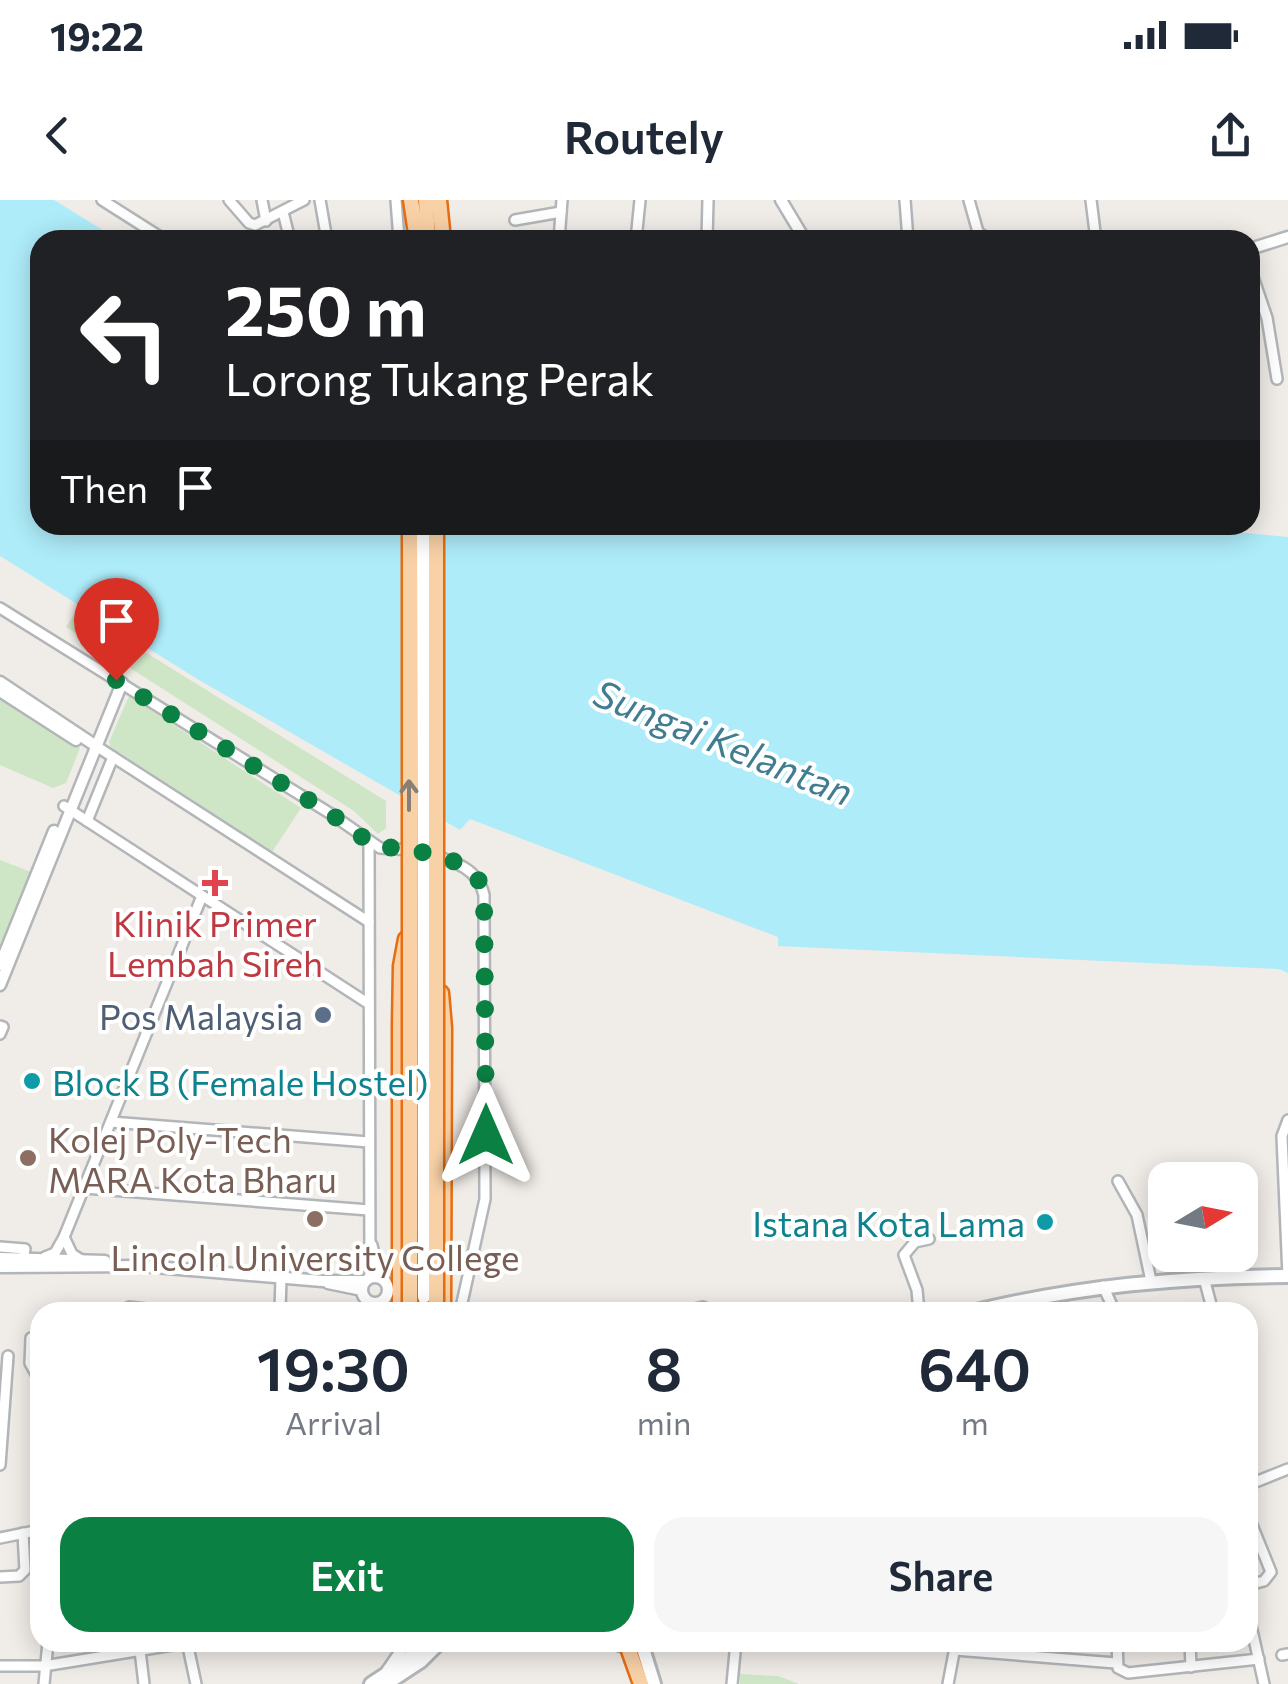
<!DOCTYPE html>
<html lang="en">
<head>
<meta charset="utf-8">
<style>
  :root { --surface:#fff; --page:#f6f6f7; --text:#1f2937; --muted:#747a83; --accent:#0b8043 }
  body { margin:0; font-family:Commissioner,sans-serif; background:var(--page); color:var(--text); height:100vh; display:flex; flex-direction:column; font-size:38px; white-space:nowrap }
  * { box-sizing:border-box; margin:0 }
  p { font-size:32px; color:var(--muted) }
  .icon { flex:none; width:55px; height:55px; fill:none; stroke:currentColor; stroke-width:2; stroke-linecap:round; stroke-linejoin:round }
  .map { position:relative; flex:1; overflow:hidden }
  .drawer { position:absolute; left:30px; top:1102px; width:1228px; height:350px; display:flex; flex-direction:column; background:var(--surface); border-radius:30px; box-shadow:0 5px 25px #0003 }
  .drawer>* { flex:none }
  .top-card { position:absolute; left:30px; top:30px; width:1230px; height:305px; border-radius:30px; box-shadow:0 5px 25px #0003; background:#202124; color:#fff; overflow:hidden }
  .needle { width:65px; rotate:80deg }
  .tools { position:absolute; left:1148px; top:962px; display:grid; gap:20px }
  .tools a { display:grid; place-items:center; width:110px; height:110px; border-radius:20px; background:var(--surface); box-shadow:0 5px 25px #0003; font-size:50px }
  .pin { position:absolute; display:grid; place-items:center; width:85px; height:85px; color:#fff; margin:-102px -42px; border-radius:50% 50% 50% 0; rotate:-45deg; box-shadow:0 0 10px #0007 }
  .pin .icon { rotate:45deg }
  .me { position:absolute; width:110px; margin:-55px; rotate:0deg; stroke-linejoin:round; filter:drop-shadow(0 0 8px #0008) }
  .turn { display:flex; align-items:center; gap:35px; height:210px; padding:0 30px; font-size:45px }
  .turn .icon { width:130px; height:130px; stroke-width:2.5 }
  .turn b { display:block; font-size:70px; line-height:85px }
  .then { display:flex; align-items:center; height:95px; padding:0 30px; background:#0003; gap:20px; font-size:38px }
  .eta { display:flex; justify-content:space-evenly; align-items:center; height:170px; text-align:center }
  .eta b { font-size:60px; font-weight:600; line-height:70px }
  .primary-button { display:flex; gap:20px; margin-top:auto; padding:20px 30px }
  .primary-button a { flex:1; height:115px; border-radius:30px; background:var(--accent); color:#fff; font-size:40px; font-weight:600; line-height:115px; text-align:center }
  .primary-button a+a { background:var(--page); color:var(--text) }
  .status { display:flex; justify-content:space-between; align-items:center; height:70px; padding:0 50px; background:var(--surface); direction:ltr }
  .status svg { height:28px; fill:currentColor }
  header { display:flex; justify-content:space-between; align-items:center; height:130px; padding:0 30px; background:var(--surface); font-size:45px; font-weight:600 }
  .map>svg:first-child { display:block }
</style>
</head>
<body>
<div class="status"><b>19:22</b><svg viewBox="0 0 49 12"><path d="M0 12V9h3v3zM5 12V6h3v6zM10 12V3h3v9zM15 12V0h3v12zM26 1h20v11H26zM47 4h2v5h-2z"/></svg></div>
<header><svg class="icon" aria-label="back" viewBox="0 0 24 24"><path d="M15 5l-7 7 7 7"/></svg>Routely<svg class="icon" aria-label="share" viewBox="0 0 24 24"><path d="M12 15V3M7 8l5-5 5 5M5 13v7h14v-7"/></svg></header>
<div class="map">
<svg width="1288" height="1484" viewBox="0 0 1288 1484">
  <rect width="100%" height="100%" fill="#f0ece8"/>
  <g fill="#cee5c6">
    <polygon points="77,410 386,601 386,628 378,634 354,611 66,427"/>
    <polygon points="129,496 301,608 272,652 111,547 109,542"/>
    <polygon points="0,498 80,548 66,583 53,588 0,565"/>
    <polygon points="0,660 31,672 0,750"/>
    <polygon points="740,1474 778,1476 799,1484 740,1484"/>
  </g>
  <polygon fill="#aeecf9" points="0,0 54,0 119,40 40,40 40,325 1166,325 1288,337 1288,773 1279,769 778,746 778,737 470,619 460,630 199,480 0,356"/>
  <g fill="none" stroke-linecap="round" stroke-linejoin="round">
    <g stroke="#aeecf9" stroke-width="2.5">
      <polyline points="143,1443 156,1442"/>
      <polyline points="50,1461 135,1444"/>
    </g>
    <defs>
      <g id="minor">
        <polyline points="102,0 165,40"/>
        <polyline points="229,0 249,23 255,25 304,0"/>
        <polyline points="262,0 266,21"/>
        <polyline points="320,0 327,40"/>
        <polyline points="396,0 399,40"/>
        <polyline points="905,0 908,40"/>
        <polyline points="969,0 978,32 989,40"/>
        <polyline points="1091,0 1096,40"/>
        <polyline points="283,12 290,40"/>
        <polyline points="515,20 561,12"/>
        <polyline points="559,40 562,0"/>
        <polyline points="636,40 640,0"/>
        <polyline points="707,40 708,0"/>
        <polyline points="1250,68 1267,118 1277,179"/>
        <polyline points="0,408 331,614 380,648 412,650"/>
        <polyline points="96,546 369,722"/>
        <polyline points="64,606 369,804"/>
        <polyline points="87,621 113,557"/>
        <polyline points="369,642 370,1078"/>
        <path d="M432,655C456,662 478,669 484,695L485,999L460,1112"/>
        <polyline points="0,826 3,827 0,834"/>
        <polyline points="111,922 369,942"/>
        <polyline points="1159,980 1165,988"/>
        <polyline points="1118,981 1137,1015 1151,1081"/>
        <polyline points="84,988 369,1010"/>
        <polyline points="64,1037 72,1054 83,1061"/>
        <polyline points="372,1045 379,1077"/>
        <polyline points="0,1047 25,1049 23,1059"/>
        <polyline points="45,1057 55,1053 64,1037 202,696"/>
        <polyline points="1288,1076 1282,936 1288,920"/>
        <polyline points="1204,1078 1213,1112"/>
        <polyline points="1103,1086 1115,1112"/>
        <polyline points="129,1107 172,1112"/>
        <polyline points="182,1112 221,1112"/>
        <polyline points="280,1112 281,1077"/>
        <polyline points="681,1112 703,1107 713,1112"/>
        <polyline points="919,1112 917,1090 904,1055 915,1042 929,1039"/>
        <polyline points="31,1138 30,1163 40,1181"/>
        <polyline points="0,1265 8,1156"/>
        <polyline points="1248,1285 1288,1269"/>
        <polyline points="1248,1315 1271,1372 1264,1381 1248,1385"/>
        <polyline points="0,1338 40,1330"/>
        <polyline points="0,1377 19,1376 25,1370 23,1333"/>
        <polyline points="1248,1412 1264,1484"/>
        <polyline points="139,1442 144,1484"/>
        <polyline points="187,1442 196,1484"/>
        <polyline points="1117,1442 1118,1468 1128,1473 1259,1459"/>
        <polyline points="1190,1442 1191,1467"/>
        <polyline points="955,1450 1116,1463"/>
        <polyline points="1282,1455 1288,1454"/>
        <polyline points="0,1466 44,1466 191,1442"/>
        <polyline points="44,1484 48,1442"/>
        <polyline points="732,1484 736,1442"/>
        <polyline points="948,1484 956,1442"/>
      </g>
      <g id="tertiary">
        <polyline points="781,0 805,40"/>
        <polyline points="1250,49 1288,37"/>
        <polyline points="0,482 96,546"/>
        <polyline points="0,491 76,540"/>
        <polyline points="0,765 54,631"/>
        <polyline points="0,785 122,483"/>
        <polyline points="0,1058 105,1061"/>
        <polyline points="0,1067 143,1066 322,1081 365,1081"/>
        <circle cx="375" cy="1090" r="13"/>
        <polyline points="328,1083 362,1090"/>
        <polyline points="616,1442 620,1446"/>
        <polyline points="387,1471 407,1442"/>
      </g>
      <g id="secondary">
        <polyline points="424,1097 427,1112"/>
        <path d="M972,1112C1077,1086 1180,1077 1288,1076"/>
        <polyline points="641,1442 654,1484"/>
        <polyline points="371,1484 406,1461 425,1442"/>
        <polyline points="386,1484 421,1461 440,1442"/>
      </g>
      <g id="trunk">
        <polyline points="411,0 417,40"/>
        <polyline points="426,0 428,40"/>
        <polyline points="439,0 443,40"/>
        <polyline points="441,793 444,828 443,1112"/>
        <polyline points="400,1112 400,827 401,766 406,739"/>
        <polyline points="626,1442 641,1484"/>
      </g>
    </defs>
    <use href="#minor" stroke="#b3b6b9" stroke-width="14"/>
    <use href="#tertiary" stroke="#b3b6b9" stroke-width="15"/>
    <use href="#secondary" stroke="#b2b6b9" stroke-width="18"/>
    <use href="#trunk" stroke="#e76d11" stroke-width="19"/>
    <use href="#minor" stroke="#fff" stroke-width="9"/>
    <use href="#tertiary" stroke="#fff" stroke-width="10"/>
    <use href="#secondary" stroke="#fff" stroke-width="12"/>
    <use href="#trunk" stroke="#f8d1a6" stroke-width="14"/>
    <defs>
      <polyline id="secondary-bridge" points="423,325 424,1097"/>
      <g id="trunk-bridge">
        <polyline points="410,1112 410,325"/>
        <polyline points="436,1112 436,325"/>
      </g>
    </defs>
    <use href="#secondary-bridge" stroke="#b2b6b9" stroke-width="18" stroke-linecap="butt"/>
    <use href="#trunk-bridge" stroke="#e76d11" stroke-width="19" stroke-linecap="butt"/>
    <use href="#secondary-bridge" stroke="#fff" stroke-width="12"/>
    <use href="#trunk-bridge" stroke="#f8d1a6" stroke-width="14"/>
  </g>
  <defs><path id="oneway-shaft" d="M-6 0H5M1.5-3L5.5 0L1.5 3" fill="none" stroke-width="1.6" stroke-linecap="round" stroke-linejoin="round" transform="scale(2.5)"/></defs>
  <use stroke="#857f77" href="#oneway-shaft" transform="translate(409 595) rotate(-90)"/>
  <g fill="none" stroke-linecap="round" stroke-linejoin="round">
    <polyline stroke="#0b8043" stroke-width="18" stroke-dasharray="0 32.4" points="116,480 331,614 369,642 380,648 404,647 451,660 470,670 477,676 484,695 486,935"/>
  </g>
  <path fill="#e0444e" stroke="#fff" stroke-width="4" d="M210 668h10v10h10v10h-10v10h-10v-10h-10v-10h10z"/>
  <circle fill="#5c6f8a" stroke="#fff" stroke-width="4" cx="323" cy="815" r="10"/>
  <g fill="#0f9aa8" stroke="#fff" stroke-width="4">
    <circle cx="32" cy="881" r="10"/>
    <circle cx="1045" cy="1022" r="10"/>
  </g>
  <g fill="#8d6e63" stroke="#fff" stroke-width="4">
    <circle cx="28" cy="958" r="10"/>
    <circle cx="315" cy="1019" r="10"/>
  </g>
  <g text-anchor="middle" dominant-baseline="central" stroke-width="8" stroke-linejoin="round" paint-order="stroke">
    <g font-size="35" fill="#be3a42" stroke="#fff">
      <text x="215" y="722">Klinik Primer<tspan x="215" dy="40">Lembah Sireh</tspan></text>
    </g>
    <g font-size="35" fill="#4e5e75" stroke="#fff" text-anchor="end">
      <text x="303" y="815">Pos Malaysia</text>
    </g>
    <g font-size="35" fill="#0d838f" stroke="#fff" text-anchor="start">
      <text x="52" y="881">Block B (Female Hostel)</text>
      <text x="1025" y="1022" text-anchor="end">Istana Kota Lama</text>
    </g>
    <g font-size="35" fill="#785e54" stroke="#fff" text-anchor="start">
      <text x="48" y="938">Kolej Poly-Tech<tspan x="48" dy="40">MARA Kota Bharu</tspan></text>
      <text x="315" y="1056" text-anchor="middle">Lincoln University College</text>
    </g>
    <g font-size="38" font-style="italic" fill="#417d91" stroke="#fff">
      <text transform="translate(724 541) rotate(22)">Sungai Kelantan</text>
    </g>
  </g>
</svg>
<div class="tools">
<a><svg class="needle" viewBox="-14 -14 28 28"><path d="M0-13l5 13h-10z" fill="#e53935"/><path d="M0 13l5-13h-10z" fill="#747a83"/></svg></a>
</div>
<div class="pin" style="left:116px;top:480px;background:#d93025"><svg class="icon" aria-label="arrive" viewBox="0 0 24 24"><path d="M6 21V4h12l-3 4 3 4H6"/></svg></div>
<svg class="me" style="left:486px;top:935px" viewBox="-20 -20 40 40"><path d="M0-17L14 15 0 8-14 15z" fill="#0b8043" stroke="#fff" stroke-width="4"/></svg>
<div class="top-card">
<div class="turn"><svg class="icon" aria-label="left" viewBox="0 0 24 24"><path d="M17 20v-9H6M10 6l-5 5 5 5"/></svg><div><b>250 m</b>Lorong Tukang Perak</div></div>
<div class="then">Then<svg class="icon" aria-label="arrive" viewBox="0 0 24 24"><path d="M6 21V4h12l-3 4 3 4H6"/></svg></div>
</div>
<section class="drawer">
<div class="eta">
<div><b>19:30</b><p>Arrival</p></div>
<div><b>8</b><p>min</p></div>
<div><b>640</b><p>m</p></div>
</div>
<div class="primary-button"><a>Exit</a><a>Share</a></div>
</section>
</div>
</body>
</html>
